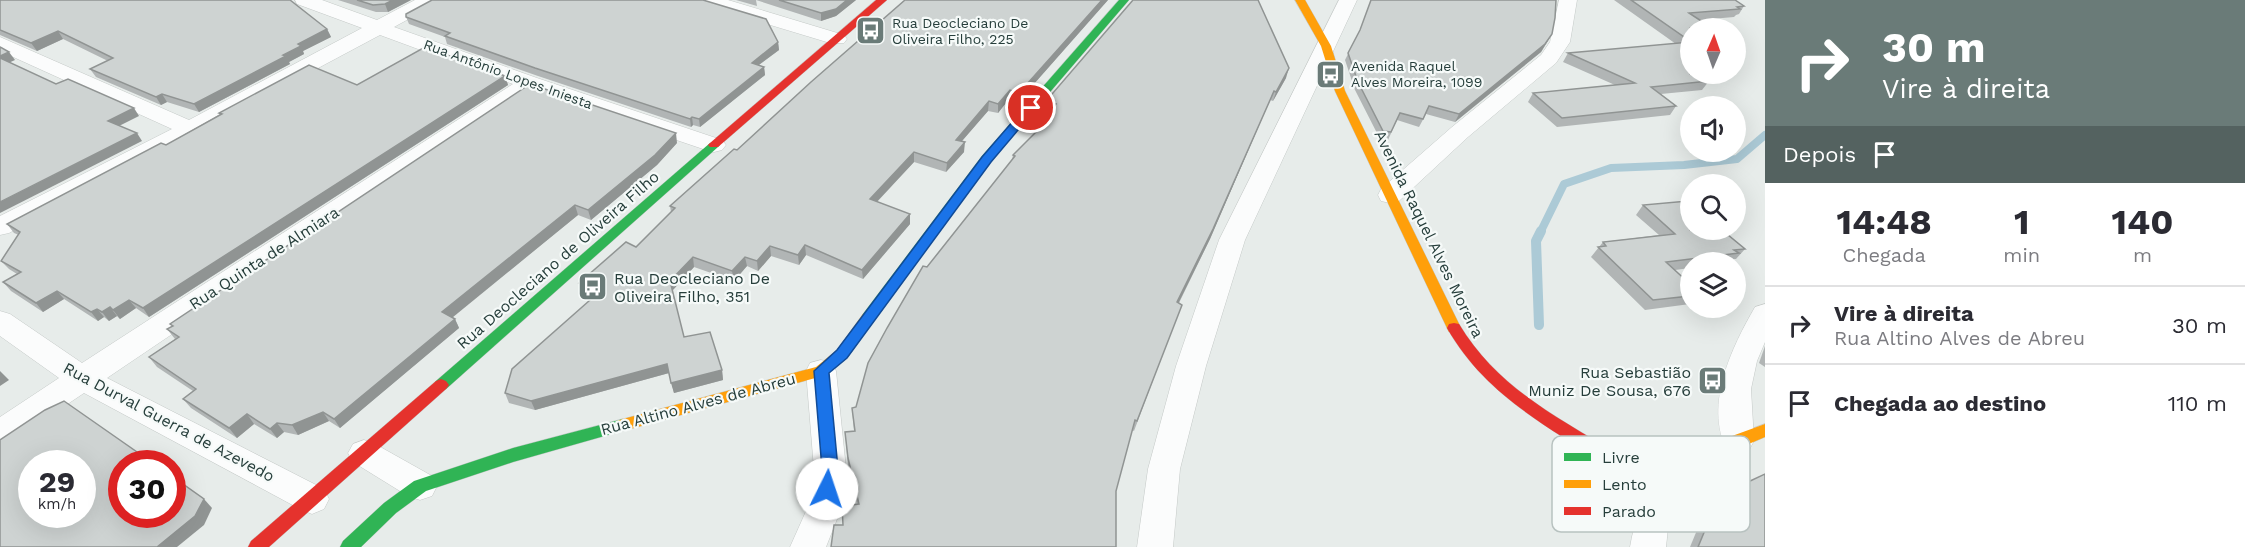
<!DOCTYPE html>
<html lang="pt">
<head>
<meta charset="utf-8">
<style>
  :root { --surface:#fff; --page:#f7f7f7; --text:#2b2b33; --muted:#7c7c81; --line:#e1e1e2 }
  body { margin:0; font-family:"Work Sans",sans-serif; background:var(--page); color:var(--text); height:100vh; display:flex; flex-direction:column; font-size:22px; white-space:nowrap }
  * { box-sizing:border-box; margin:0 }
  p { font-size:20px; color:var(--muted) }
  .icon { flex:none; width:33px; height:33px; fill:none; stroke:currentColor; stroke-width:2; stroke-linecap:round; stroke-linejoin:round }
  .map { position:relative; flex:1; overflow:hidden }
  .sheet { display:flex; flex-direction:column; background:var(--surface); width:480px }
  .sheet>* { flex:none }
  .guide { background:#6a7b78; color:#fff; overflow:hidden }
  .needle { width:39px; rotate:2deg }
  .tools { position:absolute; left:1680px; top:18px; display:grid; gap:12px }
  .tools a { display:grid; place-items:center; width:66px; height:66px; border-radius:50%; background:var(--surface); box-shadow:0 6px 24px #0002; font-size:30px }
  .speed { position:absolute; left:18px; top:450px; display:flex; gap:12px; font-size:30px; font-weight:700; text-align:center }
  .speed>* { display:grid; place-content:center; width:78px; height:78px; border-radius:50%; background:var(--surface); box-shadow:0 6px 24px #0002; line-height:1 }
  .speed small { font-size:15px; font-weight:400 }
  .speed .limit { border:9px solid #d22; background:#fff; color:#111 }
  .pin { position:absolute; display:grid; place-items:center; width:51px; height:51px; color:#fff; margin:-26px; border:3px solid #fff; border-radius:50%; box-shadow:0 2px 6px #0007 }
  .me { position:absolute; width:66px; margin:-33px; rotate:4deg; stroke-linejoin:round; filter:drop-shadow(0 0 4px #0008) }
  .turn { display:flex; align-items:center; gap:21px; height:126px; padding:0 18px; font-size:27px }
  .turn .icon { width:78px; height:78px; stroke-width:2.5 }
  .turn b { display:block; font-size:42px; line-height:51px }
  .then { display:flex; align-items:center; height:57px; padding:0 18px; background:#0003; gap:12px; font-size:22px }
  .eta { display:flex; justify-content:space-evenly; align-items:center; height:102px; text-align:center }
  .eta b { font-size:36px; font-weight:700; line-height:42px }
  ul { padding:0; list-style:none }
  li { display:flex; align-items:center; gap:18px; height:78px; padding:0 18px; border-top:2px solid var(--line) }
  li div { flex:1 }
  li b { display:block; font-size:22px }
  li em { font-style:normal }
  main { display:flex; flex:1; min-height:0 }
  .map>svg:first-child { display:block }
</style>
</head>
<body>
<main>
<div class="map">
<svg width="1765" height="547" viewBox="0 0 1765 547">
  <rect width="100%" height="100%" fill="#e7ecea"/>
  <g fill="none" stroke-linecap="round" stroke-linejoin="round">
    <polyline stroke="#accad6" stroke-width="8" points="1540,233 1564,184 1611,168 1684,165 1737,159 1765,135"/>
    <polyline stroke="#accad6" stroke-width="10" points="1539,325 1536,241 1541,231"/>
    <defs>
      <g id="street">
        <polygon points="295,0 322,0 377,20 415,0 438,0 436,4 394,27 537,78 722,140 726,145 722,150 714,152 706,150 532,91 107,378 324,489 329,499 324,509 312,514 300,509 84,393 11,442 0,446 0,417 59,378 0,336 0,311 10,314 82,363 513,84 380,35 9,233 0,235 0,216 172,129 0,51 0,37 189,120 362,28 297,4"/>
        <polygon points="699,0 728,0 844,35 847,39 844,43 830,43 701,4"/>
        <polygon points="1339,0 1357,0 1245,240 1206,366 1180,469 1173,547 1137,547 1148,469 1176,366 1219,240"/>
        <polygon points="1559,0 1577,0 1570,42 1556,63 1468,137 1399,201 1390,203 1381,201 1378,195 1381,189 1452,127 1541,55 1550,42"/>
        <path d="M1765,304V342L1757,361L1751,389L1754,441L1749,450L1738,454L1727,450C1704,404 1732,347 1755,307Z"/>
        <polygon points="821,360 832,363 836,371 846,469 841,509 826,547 790,547 807,509 814,469 806,371 810,363"/>
        <polygon points="364,440 375,444 432,476 437,486 432,496 420,500 408,496 353,462 348,453 353,444"/>
        <path d="M1663,478L1675,482L1680,492L1669,519L1666,547H1630C1634,523 1641,504 1651,482Z"/>
      </g>
      <g id="fast">
        <polygon points="1119,0 1129,0 990,162 873,322 863,322 861,318 863,314 982,156"/>
        <polygon points="714,142 720,145 718,147 446,389 441,391 436,389 433,385 436,381 710,143"/>
        <polygon points="623,419 629,421 631,425 629,429 513,462 426,491 396,513 361,547 340,547 343,541 384,503 414,481 513,448"/>
      </g>
      <g id="slow">
        <polygon points="1295,0 1305,0 1331,46 1345,91 1461,328 1459,332 1449,332 1447,328 1335,91 1321,46"/>
        <polygon points="868,313 873,314 875,318 873,322 847,358 826,375 623,431 617,429 615,425 617,421 623,419 816,367 837,350 863,314"/>
        <polygon points="1765,424 1765,437 1744,446 1663,499 1604,463 1602,458 1604,453 1610,451 1616,453 1663,483 1732,436"/>
      </g>
      <g id="jam">
        <polygon points="876,0 887,0 718,147 710,147 708,145 710,143"/>
        <path d="M1454,323L1459,324C1497,387 1555,416 1616,453L1618,458L1616,463L1610,465L1604,463C1543,424 1484,393 1447,328L1449,324Z"/>
        <polygon points="441,379 446,381 449,385 446,389 269,547 248,547 251,541 436,381"/>
      </g>
    </defs>
    <use href="#street" stroke="#c4c9c7" stroke-width="1"/>
    <use href="#fast" stroke="#c4cac8" stroke-width="1"/>
    <use href="#slow" stroke="#c4cac8" stroke-width="1"/>
    <use href="#jam" stroke="#c4cac8" stroke-width="1"/>
    <use href="#street" fill="#fbfcfc" fill-rule="evenodd"/>
    <use href="#fast" fill="#30b455" fill-rule="evenodd"/>
    <use href="#slow" fill="#ff9f0a" fill-rule="evenodd"/>
    <use href="#jam" fill="#e5322d" fill-rule="evenodd"/>
  </g>
  <g fill="#b1b5b5">
    <polygon points="0,0 327,29 331,37 303,51 304,54 289,62 290,64 199,112 167,102 161,105 96,77 90,69 108,61 63,39 37,51 0,35"/>
    <polygon points="338,0 411,0 388,12 376,12"/>
    <polygon points="736,0 856,0 836,16 821,21 756,0 757,6"/>
    <polygon points="905,0 1108,0 1018,102 1009,99 998,113 988,111 962,141 964,152 946,172 914,162 877,202 910,214 910,224 863,279 806,255 799,265 771,256 758,271 747,266 734,281 694,267 672,291 684,337 722,370 723,380 674,393 669,373 535,410 509,403 505,393 592,298 582,293 579,283 636,247 671,212 670,206 737,150"/>
    <polygon points="1614,0 1735,0 1744,6 1739,14 1736,15 1734,17 1699,20 1690,28 1690,74 1717,74 1707,81 1709,81 1702,90 1661,94 1676,106 1670,115 1557,127 1528,102 1533,93 1615,85 1563,62 1568,53 1676,44"/>
    <polygon points="406,17 778,42 779,50 759,65 764,67 765,75 700,127 693,125 691,127 538,76 447,44 445,37 409,24"/>
    <polygon points="1360,30 1552,34 1541,52 1455,122 1426,114 1419,127 1397,120 1388,140 1380,139 1355,90 1345,60"/>
    <polygon points="1736,44 1744,50 1738,58 1736,58"/>
    <polygon points="505,76 508,85 149,317 136,308 120,319 117,316 109,321 104,317 98,321 64,299 43,312 11,291 3,282 17,274 9,269 1,261 19,235 14,233 7,224 166,145 220,114 219,113 357,85"/>
    <polygon points="1286,78 1273,101 1270,100 1210,239 1179,303 1182,305 1178,314 1134,431 1132,430 843,525 857,505 848,467 846,442 845,432 854,431 852,408 856,407 927,267 1012,160 1013,155 1048,120 1050,112 1045,111 1046,101"/>
    <polygon points="677,143 657,165 591,220 578,215 452,317 455,319 459,328 340,428 329,421 298,435 284,432 277,438 254,424 237,438 191,408 183,399 193,391 157,367 149,357 175,339 167,329 172,326 170,324"/>
    <polygon points="1643,205 1745,249 1736,259 1734,259 1731,262 1690,262 1690,268 1675,270 1690,284 1690,304 1645,310 1591,257 1603,242 1659,235 1636,215"/>
    <polygon points="1765,346 1765,367 1759,363"/>
    <polygon points="1715,506 1765,547 1690,547 1702,518"/>
  </g>
  <g fill="#909493">
    <polygon points="393,0 411,0 388,12 385,4"/>
    <polygon points="847,0 856,0 836,16 821,21 821,13"/>
    <polygon points="1102,0 1108,0 1018,102 1019,93"/>
    <polygon points="327,29 331,37 303,51 304,54 289,62 290,64 199,112 194,104 283,55 298,44"/>
    <polygon points="58,31 63,39 37,51 31,43"/>
    <polygon points="1552,34 1541,52 1455,122 1459,114"/>
    <polygon points="778,42 779,50 752,70 752,63"/>
    <polygon points="9,52 15,60 4,65 0,60 0,56"/>
    <polygon points="764,67 765,75 700,127 699,119"/>
    <polygon points="1289,68 1286,78 1273,101 1276,92"/>
    <polygon points="1712,74 1717,74 1706,82 1705,79"/>
    <polygon points="505,76 508,85 149,317 143,308"/>
    <polygon points="1010,90 1009,99 998,113 998,104"/>
    <polygon points="1274,91 1270,100 1210,239 1174,312 1177,302"/>
    <polygon points="162,94 167,102 161,105 156,97"/>
    <polygon points="989,101 988,111 955,149 956,140"/>
    <polygon points="134,108 139,116 113,129 108,121"/>
    <polygon points="692,117 693,125 691,127 690,119"/>
    <polygon points="137,133 142,141 0,213 0,202"/>
    <polygon points="676,133 677,143 657,165 591,220 588,210"/>
    <polygon points="965,142 964,152 946,172 947,163"/>
    <polygon points="914,152 914,162 870,209 870,199"/>
    <polygon points="575,205 578,215 447,322 442,312"/>
    <polygon points="910,214 910,224 863,279 862,270"/>
    <polygon points="805,245 806,255 799,265 798,255"/>
    <polygon points="770,246 771,256 758,271 757,261"/>
    <polygon points="693,257 694,267 672,291 670,281"/>
    <polygon points="745,257 747,266 734,281 732,271"/>
    <polygon points="57,291 64,299 43,312 36,303"/>
    <polygon points="129,300 136,308 120,319 113,310"/>
    <polygon points="110,307 117,316 109,321 102,312"/>
    <polygon points="97,309 104,317 98,321 91,312"/>
    <polygon points="455,319 459,328 340,428 334,419"/>
    <polygon points="667,364 669,373 535,410 531,401"/>
    <polygon points="722,370 723,380 674,393 671,383"/>
    <polygon points="0,371 9,380 0,386"/>
    <polygon points="323,412 329,421 298,435 292,425"/>
    <polygon points="247,414 254,424 237,438 229,428"/>
    <polygon points="277,423 284,432 277,438 270,429"/>
    <polygon points="137,452 146,462 144,464 133,455"/>
    <polygon points="204,499 212,508 204,525 177,547 157,547"/>
  </g>
  <g fill="#ced3d2" stroke="#909493" stroke-width="1.5" fill-rule="evenodd">
    <polygon points="0,0 290,0 327,29 298,44 301,46 283,55 286,56 194,104 162,94 156,97 90,69 113,58 58,31 31,43 0,30"/>
    <polygon points="357,0 393,0 385,4 373,5"/>
    <polygon points="432,0 703,0 766,19 778,42 752,63 764,67 699,119 692,117 690,119 535,68 445,36 450,33 406,17 406,14"/>
    <polygon points="779,0 847,0 836,9 821,13"/>
    <polygon points="905,0 1102,0 1019,93 1010,90 998,104 989,101 956,140 965,142 947,163 914,152 870,199 910,214 862,270 805,245 798,255 770,246 757,261 745,257 732,271 693,257 670,281 684,337 710,332 722,370 671,383 667,364 531,401 505,393 512,369 598,293 579,283 626,242 636,247 675,208 670,206 734,149 737,150 811,82"/>
    <polygon points="1133,0 1258,0 1289,68 1276,92 1274,91 1213,229 1177,302 1182,305 1137,421 1135,420 1116,491 1116,547 831,547 834,525 843,525 842,506 859,504 848,458 845,432 855,431 852,408 856,407 868,363 887,328 923,266 927,267 1015,156 1013,155 1053,115 1049,113 1056,104 1046,101"/>
    <polygon points="1371,0 1556,0 1555,18 1552,34 1545,44 1459,114 1429,106 1423,119 1400,113 1391,132 1383,131 1358,82 1348,53 1360,30"/>
    <polygon points="1631,0 1735,0 1744,6 1737,7 1740,9 1689,13 1712,28 1690,28 1690,41"/>
    <polygon points="1690,42 1690,74 1712,74 1705,79 1709,81 1651,87 1676,106 1562,118 1533,93 1635,83 1568,53"/>
    <polygon points="1736,44 1744,50 1736,50 1739,52 1736,55"/>
    <polygon points="0,47 9,52 0,56"/>
    <polygon points="425,47 505,76 143,308 129,300 113,310 110,307 102,312 97,309 91,312 57,291 36,303 3,282 21,272 1,261 20,232 7,224 161,143 166,145 222,114 219,113 309,65 357,85"/>
    <polygon points="0,58 56,84 68,79 134,108 108,121 137,133 0,202"/>
    <polygon points="530,84 676,133 655,155 588,210 575,205 442,312 455,319 334,419 323,412 292,425 277,423 270,429 247,414 229,428 183,399 196,389 149,357 179,337 167,329 173,326 170,324"/>
    <polygon points="1688,201 1690,203 1690,230 1722,230 1745,249 1734,250 1739,253 1666,262 1690,284 1690,296 1653,300 1598,247 1606,246 1603,242 1675,234 1643,205"/>
    <path d="M64,401L137,452L133,455L145,464H122V514H172V483L176,485L180,482L204,499L195,516L157,547H0V440L45,410ZM32,464H82V514H32Z"/>
    <polygon points="1765,474 1765,547 1698,547 1715,506 1748,482"/>
  </g>
  <polygon fill="#1a73e8" stroke="#114b97" stroke-width="1.5" points="1031,104 1035,105 1035,110 991,162 847,358 829,373 838,469 833,494 827,497 821,494 819,489 822,469 814,371 837,350 982,157 1027,105"/>
  <defs>
    <symbol id="bus-square" viewBox="-11 -11 22 22"><rect x="-9" y="-9" width="18" height="18" rx="4" fill="#6a7b78" stroke="#f6faf9"/><path d="M-5-6H5V4H4V6H2V4H-2V6H-4V4H-5ZM-3.5-4V0h7V-4ZM-3.5 1.2v1.5H-2V1.2ZM2 1.2v1.5H3.5V1.2Z" fill="#fff"/></symbol>
  </defs>
  <g fill-rule="evenodd">
    <use href="#bus-square" x="854" y="14" width="33" height="33"/>
    <use href="#bus-square" x="1314" y="58" width="33" height="33"/>
    <use href="#bus-square" x="576" y="270" width="33" height="33"/>
    <use href="#bus-square" x="1696" y="364" width="33" height="33"/>
  </g>
  <g text-anchor="middle" dominant-baseline="central" stroke-width="4.5" stroke-linejoin="round" paint-order="stroke">
    <g font-size="14" fill="#263e3b" stroke="#f6faf9" text-anchor="start">
      <text x="892" y="23">Rua Deocleciano De<tspan x="892" dy="16">Oliveira Filho, 225</tspan></text>
      <text x="1351" y="66">Avenida Raquel<tspan x="1351" dy="16">Alves Moreira, 1099</tspan></text>
    </g>
    <g font-size="14" fill="#263e3b" stroke="#f6faf9">
      <text transform="translate(508 74) rotate(20)">Rua Antônio Lopes Iniesta</text>
    </g>
    <g font-size="16" fill="#263e3b" stroke="#f6faf9">
      <text transform="translate(1429 234) rotate(64)">Avenida Raquel Alves Moreira</text>
      <text transform="translate(264 258) rotate(-33)">Rua Quinta de Almiara</text>
      <text transform="translate(558 260) rotate(-41)">Rua Deocleciano de Oliveira Filho</text>
      <text transform="translate(698 404) rotate(-15)">Rua Altino Alves de Abreu</text>
      <text transform="translate(169 422) rotate(28)">Rua Durval Guerra de Azevedo</text>
    </g>
    <g font-size="16" fill="#263e3b" stroke="#f6faf9" text-anchor="start">
      <text x="614" y="278">Rua Deocleciano De<tspan x="614" dy="18">Oliveira Filho, 351</tspan></text>
      <text x="1691" y="372" text-anchor="end">Rua Sebastião<tspan x="1691" dy="18">Muniz De Sousa, 676</tspan></text>
    </g>
  </g>
  <rect x="1552" y="436" width="198" height="96" rx="9" fill="#f6faf9" stroke="#b8c2c0" stroke-width="1.5"/>
  <rect x="1564" y="453" width="27" height="8" fill="#30b455"/>
  <rect x="1564" y="480" width="27" height="8" fill="#ff9f0a"/>
  <rect x="1564" y="507" width="27" height="8" fill="#e5322d"/>
  <g font-size="16" fill="#263e3b">
    <text x="1602" y="463">Livre</text>
    <text x="1602" y="490">Lento</text>
    <text x="1602" y="517">Parado</text>
  </g>
</svg>
<div class="tools">
<a><svg class="needle" viewBox="-14 -14 28 28"><path d="M0-13l5 13h-10z" fill="#e53935"/><path d="M0 13l5-13h-10z" fill="#7c7c81"/></svg></a>
<a><svg class="icon" aria-label="sound" viewBox="0 0 24 24"><path d="M4 9h4l5-4v14l-5-4H4zM17 9q2 3 0 6"/></svg></a>
<a><svg class="icon" aria-label="search" viewBox="0 0 24 24"><circle cx="10" cy="10" r="6"/><path d="M15 15l6 6"/></svg></a>
<a><svg class="icon" aria-label="layers" viewBox="0 0 24 24"><path d="M12 4l9 5-9 5-9-5zM3 14l9 5 9-5"/></svg></a>
</div>
<div class="speed"><div>29<small>km/h</small></div><div class="limit">30</div></div>
<div class="pin" style="left:1031px;top:108px;background:#d93025"><svg class="icon" aria-label="arrive" viewBox="0 0 24 24"><path d="M6 21V4h12l-3 4 3 4H6"/></svg></div>
<svg class="me" style="left:827px;top:489px" viewBox="-20 -20 40 40"><circle r="19" fill="#fff"/><path d="M0-13L10 11 0 6-10 11z" fill="#1a73e8"/></svg>
</div>
<section class="sheet">
<div class="guide">
<div class="turn"><svg class="icon" aria-label="right" viewBox="0 0 24 24"><path d="M7 20v-9h11M14 6l5 5-5 5"/></svg><div><b>30 m</b>Vire à direita</div></div>
<div class="then">Depois<svg class="icon" aria-label="arrive" viewBox="0 0 24 24"><path d="M6 21V4h12l-3 4 3 4H6"/></svg></div>
</div>
<div class="eta">
<div><b>14:48</b><p>Chegada</p></div>
<div><b>1</b><p>min</p></div>
<div><b>140</b><p>m</p></div>
</div>
<ul>
<li><svg class="icon" aria-label="right" viewBox="0 0 24 24"><path d="M7 20v-9h11M14 6l5 5-5 5"/></svg><div><b>Vire à direita</b><p>Rua Altino Alves de Abreu</p></div><em>30 m</em></li>
<li><svg class="icon" aria-label="arrive" viewBox="0 0 24 24"><path d="M6 21V4h12l-3 4 3 4H6"/></svg><div><b>Chegada ao destino</b></div><em>110 m</em></li>
</ul>
</section>
</main>
</body>
</html>
